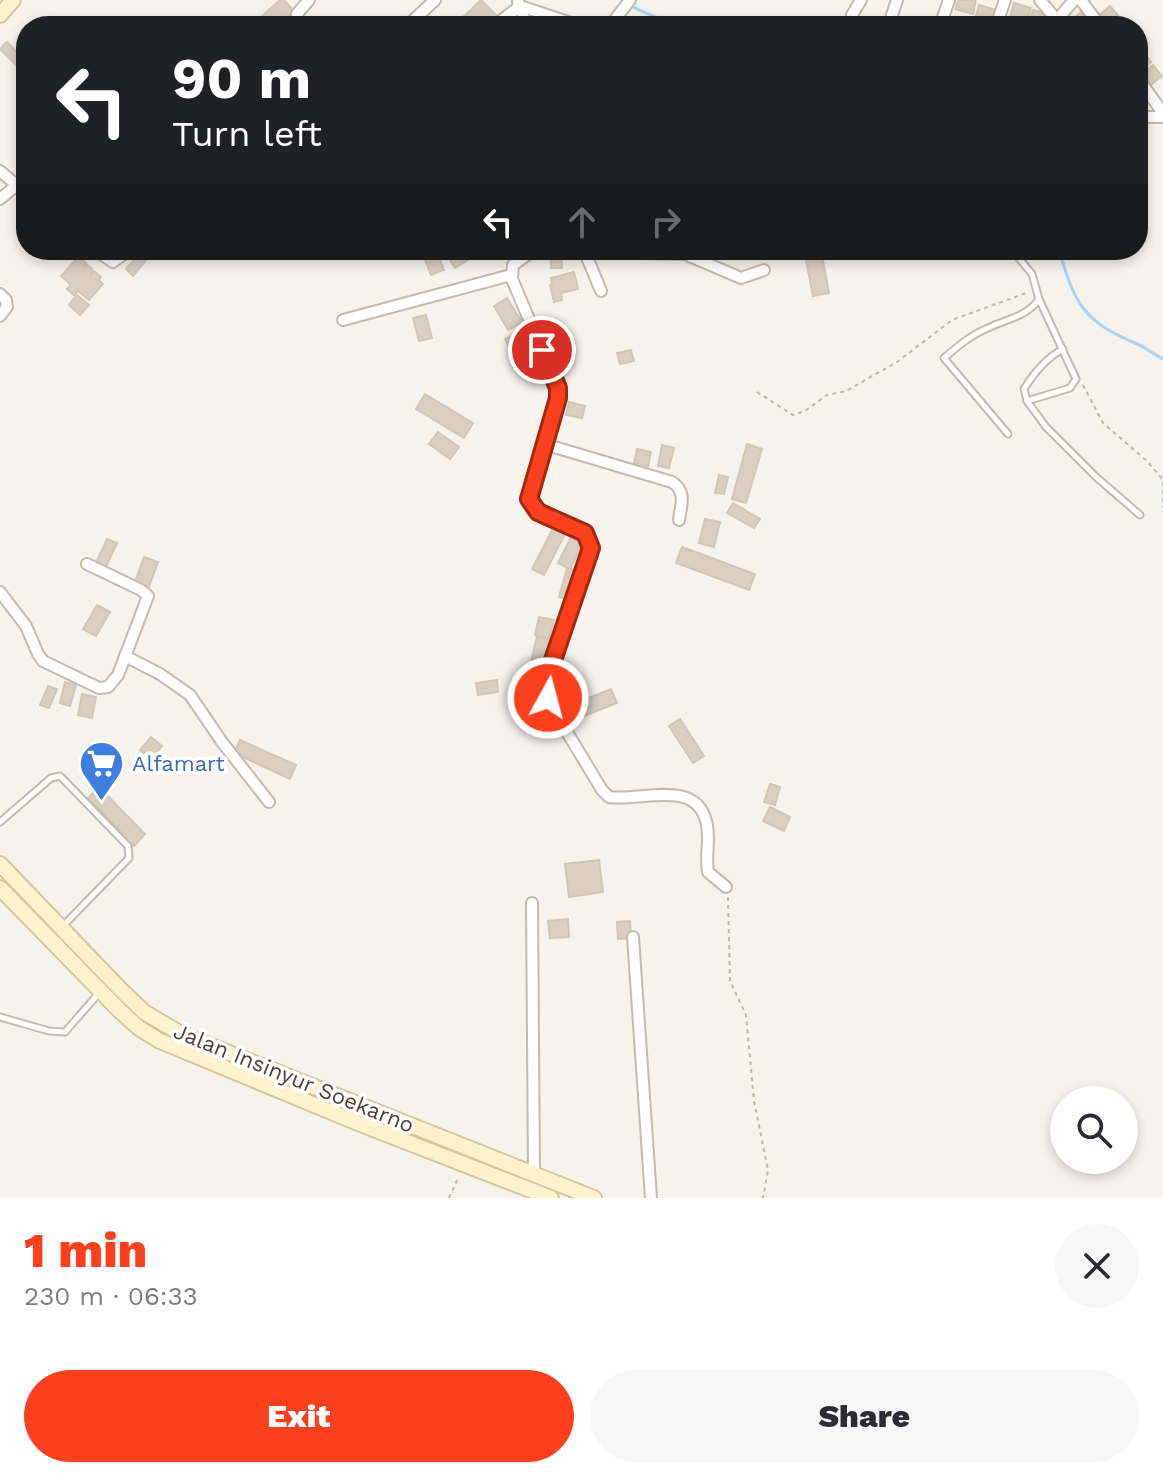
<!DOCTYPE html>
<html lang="en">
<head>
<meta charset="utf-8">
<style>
  :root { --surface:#fff; --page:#f7f7f7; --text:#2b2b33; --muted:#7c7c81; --accent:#fc3f1d }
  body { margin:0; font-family:"Work Sans",sans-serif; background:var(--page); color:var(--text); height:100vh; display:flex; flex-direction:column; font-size:30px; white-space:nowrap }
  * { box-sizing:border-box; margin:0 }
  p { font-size:26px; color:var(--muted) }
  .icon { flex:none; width:44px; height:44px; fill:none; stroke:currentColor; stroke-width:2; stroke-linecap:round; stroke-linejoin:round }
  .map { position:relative; height:1198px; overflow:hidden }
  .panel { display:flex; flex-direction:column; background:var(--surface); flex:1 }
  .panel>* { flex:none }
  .banner { position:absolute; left:16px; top:16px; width:1132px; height:244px; border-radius:32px; box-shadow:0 4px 12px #0003; background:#202124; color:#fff; overflow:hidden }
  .buttons { position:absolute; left:1050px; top:1086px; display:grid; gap:16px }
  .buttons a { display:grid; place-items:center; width:88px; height:88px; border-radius:50%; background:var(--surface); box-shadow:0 4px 12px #0003; font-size:40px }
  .pin { position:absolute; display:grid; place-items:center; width:68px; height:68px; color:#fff; margin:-34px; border:4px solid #fff; border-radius:50%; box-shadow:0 2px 8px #0007 }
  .me { position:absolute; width:88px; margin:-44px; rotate:7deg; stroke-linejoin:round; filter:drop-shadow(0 0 6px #0008) }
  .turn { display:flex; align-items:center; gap:28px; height:168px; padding:0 24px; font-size:36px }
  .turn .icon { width:104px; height:104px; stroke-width:2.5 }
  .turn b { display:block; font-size:56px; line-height:68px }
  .lanes { display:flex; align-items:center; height:76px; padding:0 24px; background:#0003; justify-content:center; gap:40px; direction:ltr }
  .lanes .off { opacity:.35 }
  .round { display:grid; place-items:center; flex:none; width:84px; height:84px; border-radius:42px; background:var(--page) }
  .summary { display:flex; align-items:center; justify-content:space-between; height:136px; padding:0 24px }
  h1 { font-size:48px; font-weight:800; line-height:60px; color:var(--accent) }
  .cta { display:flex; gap:16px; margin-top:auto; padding:16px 24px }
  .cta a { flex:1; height:92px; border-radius:48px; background:var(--accent); color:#fff; font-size:32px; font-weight:800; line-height:92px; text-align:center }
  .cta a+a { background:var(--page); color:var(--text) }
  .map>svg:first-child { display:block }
</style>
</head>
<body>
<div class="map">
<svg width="1163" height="1198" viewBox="0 0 1163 1198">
  <rect width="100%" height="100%" fill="#f6f3ec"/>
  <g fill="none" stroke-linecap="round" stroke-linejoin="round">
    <g stroke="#a9d4f2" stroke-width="3">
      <polyline points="630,6 676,26"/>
      <path d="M1059,250C1075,304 1083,321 1135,343C1145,347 1153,354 1163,359"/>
    </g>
  </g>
  <g fill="#d8cfc1" stroke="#d3c7b4" stroke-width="2">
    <polygon points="280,0 284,0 294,11 277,26 271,26 262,16"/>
    <polygon points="481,0 497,16 486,26 471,26 463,17"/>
    <polygon points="958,0 976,0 973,14 955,9"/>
    <polygon points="1014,3 1031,8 1027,22 1010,17"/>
    <polygon points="979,5 996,10 992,24 975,19"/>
    <polygon points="1110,6 1121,19 1112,26 1100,14"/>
    <polygon points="1033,10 1050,15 1047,26 1029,24"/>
    <polygon points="1081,12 1090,24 1087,26 1069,26 1067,24"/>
    <polygon points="7,42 25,60 18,67 0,49"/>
    <polygon points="1142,50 1151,62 1138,72 1138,54"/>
    <polygon points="1153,65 1162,76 1148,87 1139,76"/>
    <polygon points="427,250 436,250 444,270 431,275 422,252"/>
    <polygon points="463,250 469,259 455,268 444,251"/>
    <polygon points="550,250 561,250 562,268 551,268"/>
    <polygon points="804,250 821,250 829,293 813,296"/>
    <polygon points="140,253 147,259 133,276 126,269"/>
    <polygon points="78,257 86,263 83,267 87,265 92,269 91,274 94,271 101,277 99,280 103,284 89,300 78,291 74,295 67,289 71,285 61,276"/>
    <polygon points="574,272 578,289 561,293 562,300 554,302 550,285 552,284 551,278"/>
    <polygon points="77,295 89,305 80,315 69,305"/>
    <polygon points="507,298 522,322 508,330 494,306"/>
    <polygon points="426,315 432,338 419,341 413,318"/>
    <polygon points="563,324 565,334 542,339 540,329"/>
    <polygon points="526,329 532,344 512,353 505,339"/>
    <polygon points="631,350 634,361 620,364 617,353"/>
    <polygon points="425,394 473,423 464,438 416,409"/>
    <polygon points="569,402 585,406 582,418 566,415"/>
    <polygon points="438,432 459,447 450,459 429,444"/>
    <polygon points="747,444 762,449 746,503 732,499"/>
    <polygon points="662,445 674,448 669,468 658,466"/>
    <polygon points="637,449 651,452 648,466 634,463"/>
    <polygon points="719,475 728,477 724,494 715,493"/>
    <polygon points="733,503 760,519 754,528 727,513"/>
    <polygon points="705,519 720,522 714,547 699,543"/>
    <polygon points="553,528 565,534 544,575 532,569"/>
    <polygon points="571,537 583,543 570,569 558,563"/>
    <polygon points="107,539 117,543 105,569 95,565"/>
    <polygon points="682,547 755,574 749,590 676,563"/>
    <polygon points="144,557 158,562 149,587 135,582"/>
    <polygon points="567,568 578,571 570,600 559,597"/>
    <polygon points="97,605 110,612 96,636 83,629"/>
    <polygon points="539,617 554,620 549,638 535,635"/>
    <polygon points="537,636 550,639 544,665 531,662"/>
    <polygon points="497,680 498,692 478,695 476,683"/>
    <polygon points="65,682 76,685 70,706 60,703"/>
    <polygon points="48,686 57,689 49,708 40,705"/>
    <polygon points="611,689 617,703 567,723 561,709"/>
    <polygon points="82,694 96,697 92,718 78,715"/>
    <polygon points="680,719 704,756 693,763 669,726"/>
    <polygon points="151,737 162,746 152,759 140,750"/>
    <polygon points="240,740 296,765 290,779 234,753"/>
    <polygon points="770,784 780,787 775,805 764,802"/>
    <polygon points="99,787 145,834 134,846 88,798"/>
    <polygon points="770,807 790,817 784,831 763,821"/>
    <polygon points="599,860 603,892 569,897 565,864"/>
    <polygon points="568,919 569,937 550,938 548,921"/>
    <polygon points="630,921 631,938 618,939 617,922"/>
  </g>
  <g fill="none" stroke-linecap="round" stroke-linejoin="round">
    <defs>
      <g id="lane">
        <polyline points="1039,299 1076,379 1070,388 1027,401 1046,427 1095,476 1140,515"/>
        <path d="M1027,401L1024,389C1034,373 1046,358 1063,349"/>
        <path d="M1008,434L944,358C958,346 971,335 988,328C1006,319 1027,317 1039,299L1032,274L1012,250"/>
        <polyline points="0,822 51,778 60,776 128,846 129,858 62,927"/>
        <polyline points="0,1017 49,1031 65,1032 100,992"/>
      </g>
      <g id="street">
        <polyline points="1040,0 1056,19"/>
        <polyline points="1081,0 1100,26"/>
        <polyline points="518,2 527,26"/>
        <polyline points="852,15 861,0"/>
        <polyline points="892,15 897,0"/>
        <polyline points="296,26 297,14 309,0"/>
        <polyline points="407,26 435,0"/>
        <polyline points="494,26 520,6 580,26"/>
        <polyline points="610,26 630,0"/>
        <polyline points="940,26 949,0"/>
        <polyline points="996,26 1005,0"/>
        <polyline points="1052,26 1074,0"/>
        <polyline points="1138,78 1163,113"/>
        <polyline points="1138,117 1163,117"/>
        <polyline points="0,171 26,193"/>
        <polyline points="0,199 17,185"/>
        <polyline points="95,250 113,262 129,250"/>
        <path d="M534,250L513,265L512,279L558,388V398L529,499L538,512L585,533L591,548L551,666L547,690L550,704L602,790L609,797C640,802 695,778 706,821C711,838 705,855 708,872L726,887"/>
        <polyline points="584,250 601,291"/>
        <polyline points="585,252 685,254 741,278 764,270"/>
        <polyline points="0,294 6,300 7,307 0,316"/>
        <polyline points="343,320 511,275"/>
        <path d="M544,444L672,482C687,492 681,505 679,520"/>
        <polyline points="0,592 26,626 38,654 43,661 99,688 108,687 118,675 148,596 141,590 87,564"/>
        <polyline points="125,656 160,674 190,695 222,742 269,802"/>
        <polyline points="532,903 534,1174"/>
        <polyline points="633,937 651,1198"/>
      </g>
      <g id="secondary">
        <polyline points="0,15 13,0"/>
        <polyline points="0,864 121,990 144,1012 181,1034 594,1198"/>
        <polyline points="0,888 119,1010 139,1028 160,1041 363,1125 551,1198"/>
      </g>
    </defs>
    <use href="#lane" stroke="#c2bbae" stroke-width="9"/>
    <use href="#street" stroke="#c2bbae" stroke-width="14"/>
    <use href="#secondary" stroke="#d6c79b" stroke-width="18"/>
    <g stroke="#c4b79f" stroke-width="2" stroke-dasharray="4 4" stroke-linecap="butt">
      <polyline points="1083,385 1103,423 1147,461 1163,480 1163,508"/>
      <polyline points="757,392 793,415 805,411 827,395 846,391 897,362 952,320 1029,292"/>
      <polyline points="728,897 730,981 746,1015 754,1101 768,1170 763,1198"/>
      <polyline points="449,1198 459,1176"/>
    </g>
    <use href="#lane" stroke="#fff" stroke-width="5"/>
    <use href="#street" stroke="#fff" stroke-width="10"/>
    <use href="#secondary" stroke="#fff3cd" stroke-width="14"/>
  </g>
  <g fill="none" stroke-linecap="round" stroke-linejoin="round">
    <defs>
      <polyline id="route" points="542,350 558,388 558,398 529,499 538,512 585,533 591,548 551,666 548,698"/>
    </defs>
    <use href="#route" stroke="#a42913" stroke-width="20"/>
    <use href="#route" stroke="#fc3f1d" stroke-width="14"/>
  </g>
  <defs>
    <symbol id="supermarket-pin" viewBox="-11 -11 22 30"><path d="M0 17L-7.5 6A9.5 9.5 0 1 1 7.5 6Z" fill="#3f7fe0" stroke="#fff"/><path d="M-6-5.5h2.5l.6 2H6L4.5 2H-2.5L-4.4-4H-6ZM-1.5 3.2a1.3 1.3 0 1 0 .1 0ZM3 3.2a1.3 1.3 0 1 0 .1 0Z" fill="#fff"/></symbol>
  </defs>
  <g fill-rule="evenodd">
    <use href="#supermarket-pin" x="76" y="738" width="51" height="69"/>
  </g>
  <g text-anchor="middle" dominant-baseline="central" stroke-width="7" stroke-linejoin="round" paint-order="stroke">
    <g font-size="22" fill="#366cbe" stroke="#fff" text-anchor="start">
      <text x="132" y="763">Alfamart</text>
    </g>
    <g font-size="22" fill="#4b4439" stroke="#fff">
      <text transform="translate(294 1078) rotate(22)">Jalan Insinyur Soekarno</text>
    </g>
  </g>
</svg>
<div class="buttons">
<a><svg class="icon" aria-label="search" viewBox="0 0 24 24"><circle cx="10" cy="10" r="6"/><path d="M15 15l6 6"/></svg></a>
</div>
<div class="pin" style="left:542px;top:350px;background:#d93025"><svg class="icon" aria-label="arrive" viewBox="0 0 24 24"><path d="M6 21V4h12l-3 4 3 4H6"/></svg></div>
<svg class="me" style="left:548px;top:698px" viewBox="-20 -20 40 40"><circle r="17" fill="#fc3f1d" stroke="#fff" stroke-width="3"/><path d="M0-11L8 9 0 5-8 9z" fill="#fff"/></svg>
<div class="banner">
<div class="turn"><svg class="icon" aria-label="left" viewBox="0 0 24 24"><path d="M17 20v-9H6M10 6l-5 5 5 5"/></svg><div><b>90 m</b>Turn left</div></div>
<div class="lanes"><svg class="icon" aria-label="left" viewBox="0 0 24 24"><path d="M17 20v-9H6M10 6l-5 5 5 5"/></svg><svg class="icon off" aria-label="ahead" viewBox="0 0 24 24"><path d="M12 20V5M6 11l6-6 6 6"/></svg><svg class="icon off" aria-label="right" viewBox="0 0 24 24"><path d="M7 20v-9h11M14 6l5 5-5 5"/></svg></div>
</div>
</div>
<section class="panel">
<div class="summary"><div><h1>1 min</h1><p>230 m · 06:33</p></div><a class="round"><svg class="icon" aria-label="close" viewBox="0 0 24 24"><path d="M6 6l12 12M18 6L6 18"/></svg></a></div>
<div class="cta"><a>Exit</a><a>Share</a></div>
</section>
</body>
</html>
